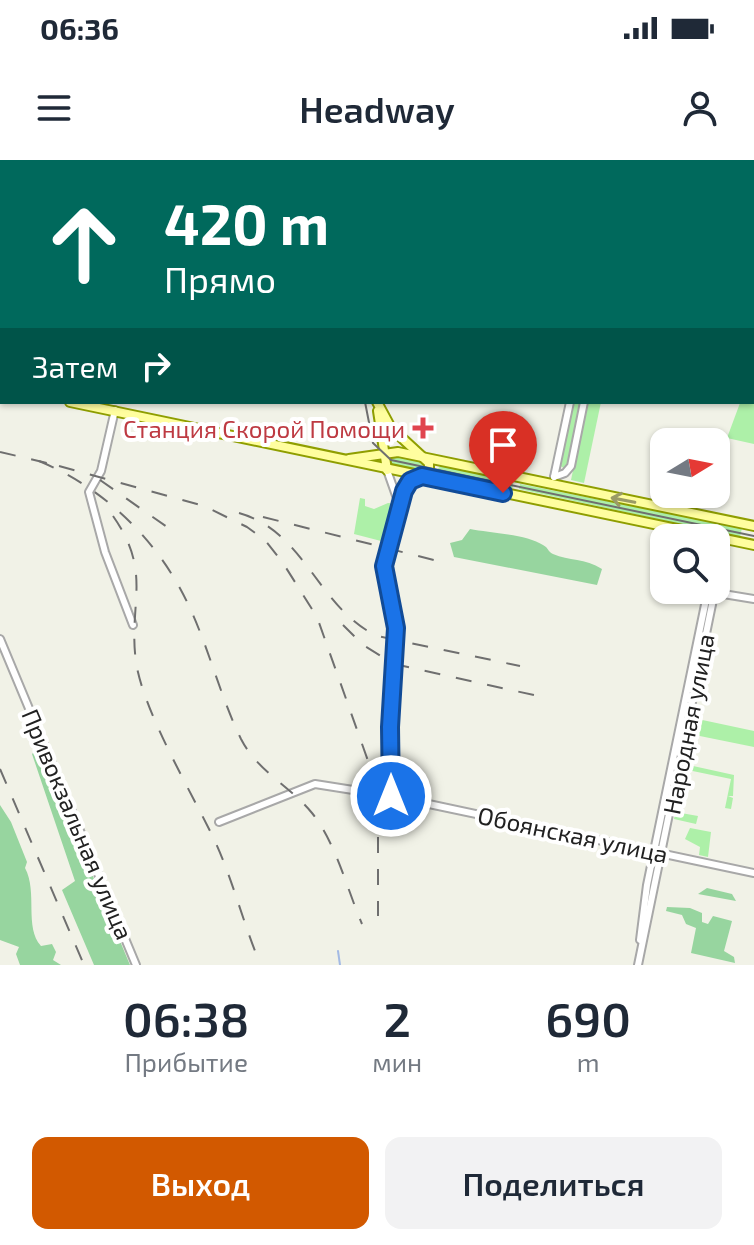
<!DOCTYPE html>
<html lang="ru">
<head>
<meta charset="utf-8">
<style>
  :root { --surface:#fff; --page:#f2f2f3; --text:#1f2937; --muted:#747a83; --accent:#d25900 }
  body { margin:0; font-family:"Exo 2",sans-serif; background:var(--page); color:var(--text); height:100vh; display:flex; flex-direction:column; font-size:30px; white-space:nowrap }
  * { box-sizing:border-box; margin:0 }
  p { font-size:26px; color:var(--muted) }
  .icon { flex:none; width:44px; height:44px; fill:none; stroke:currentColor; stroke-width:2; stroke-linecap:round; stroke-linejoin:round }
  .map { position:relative; height:805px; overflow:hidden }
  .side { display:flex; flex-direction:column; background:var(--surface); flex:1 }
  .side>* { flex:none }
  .banner { position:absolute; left:0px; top:0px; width:754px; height:244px; box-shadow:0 2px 6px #0004; background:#00695c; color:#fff; overflow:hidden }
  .needle { width:52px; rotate:80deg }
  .buttons { position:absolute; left:650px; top:268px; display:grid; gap:16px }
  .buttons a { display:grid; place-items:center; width:80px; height:80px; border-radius:16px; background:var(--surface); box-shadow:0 2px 6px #0004; font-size:40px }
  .pin { position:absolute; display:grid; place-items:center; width:68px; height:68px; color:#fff; margin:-82px -34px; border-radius:50% 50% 50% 0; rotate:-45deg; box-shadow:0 0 8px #0007 }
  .pin .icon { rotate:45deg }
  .me { position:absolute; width:88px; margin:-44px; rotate:0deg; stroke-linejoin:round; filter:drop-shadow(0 0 6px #0008) }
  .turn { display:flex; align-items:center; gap:28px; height:168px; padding:0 32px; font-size:36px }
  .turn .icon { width:104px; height:104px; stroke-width:2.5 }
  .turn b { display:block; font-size:56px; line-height:68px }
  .then { display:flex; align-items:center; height:76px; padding:0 32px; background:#0003; gap:16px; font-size:30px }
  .eta { display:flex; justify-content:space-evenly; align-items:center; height:136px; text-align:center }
  .eta b { font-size:48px; font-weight:600; line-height:56px }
  .action { display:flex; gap:16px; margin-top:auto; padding:16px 32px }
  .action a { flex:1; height:92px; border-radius:16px; background:var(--accent); color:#fff; font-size:32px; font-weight:600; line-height:92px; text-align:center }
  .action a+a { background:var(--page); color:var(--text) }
  .status { display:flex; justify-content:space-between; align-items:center; height:56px; padding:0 40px; background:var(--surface); direction:ltr }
  .status svg { height:22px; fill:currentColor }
  header { display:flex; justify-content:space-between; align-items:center; height:104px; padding:0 32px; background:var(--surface); font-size:36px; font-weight:600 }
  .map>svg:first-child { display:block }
</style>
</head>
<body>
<div class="status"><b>06:36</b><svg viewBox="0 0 49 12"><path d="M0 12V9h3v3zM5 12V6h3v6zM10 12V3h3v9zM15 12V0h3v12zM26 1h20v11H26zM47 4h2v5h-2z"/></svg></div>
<header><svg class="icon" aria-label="menu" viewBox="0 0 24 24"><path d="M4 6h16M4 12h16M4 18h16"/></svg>Headway<svg class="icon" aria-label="person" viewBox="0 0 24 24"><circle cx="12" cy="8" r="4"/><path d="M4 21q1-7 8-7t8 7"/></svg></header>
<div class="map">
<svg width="754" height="805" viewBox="0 0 754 805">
  <rect width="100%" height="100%" fill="#f1f2e7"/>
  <g fill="#adf0a8">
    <polygon points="752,206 754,207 754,284 727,278 740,243 752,242"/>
    <polygon points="572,242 582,242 569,305 565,309 559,305"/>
    <polygon points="587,242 601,242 584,323 571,320"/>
    <polygon points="395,296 423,302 426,309 423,312 393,306 390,300"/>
    <polygon points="442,305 514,320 512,330 440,315 436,310"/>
    <polygon points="520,324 742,368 740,377 519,329"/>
    <polygon points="360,338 365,339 365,346 374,349 388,343 395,344 397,348 391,377 383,376 381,381 354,374"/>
    <polygon points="693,558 754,571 754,587 690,574"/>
    <polygon points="684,604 734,615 733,636 728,636 733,638 731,649 725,648 731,619 683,609"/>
    <polygon points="679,634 684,636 681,653 698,656 696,664 674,659"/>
    <polygon points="690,668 711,672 708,697 699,695 700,687 685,679"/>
  </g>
  <g fill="#97d59f">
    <path d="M470,369C489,373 527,374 543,385C549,388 547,391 553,394C569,401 585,398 602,409L597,425L454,397L450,383L462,380Z"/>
    <polygon points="39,587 130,805 94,805 62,730 75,721 32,594"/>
    <path d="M0,645L11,662L27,702L25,708C38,732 24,767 41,786L52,784L56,792L53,800L61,805H20L16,794L19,787L0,780Z"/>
    <polygon points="707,728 732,734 736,741 698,734"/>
    <polygon points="667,747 690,748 702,753 702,762 708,764 713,756 732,761 724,791 734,797 735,803 691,793 696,768 686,764 682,755 666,751"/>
  </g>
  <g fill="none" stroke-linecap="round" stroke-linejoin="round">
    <polyline stroke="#a3bae4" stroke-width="2" points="338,791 340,805"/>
    <defs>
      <g id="minor">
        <polyline points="641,2 642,0"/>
        <polyline points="0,209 2,210"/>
        <polyline points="115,250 101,311 89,332 105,392 133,465"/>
        <polyline points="387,310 399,344"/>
        <polyline points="554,317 565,313 571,306 584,242"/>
        <polyline points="554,317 570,242"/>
        <polyline points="716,420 723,379"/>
        <polyline points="711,432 754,439"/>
        <polyline points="0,479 136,805"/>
        <polyline points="391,636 390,567 396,468 384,406 404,331 410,321 420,316"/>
        <polyline points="219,662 315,624 391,636 754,713"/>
        <polyline points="640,780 647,725 708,430"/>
        <polyline points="638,805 715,430"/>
      </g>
      <g id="major">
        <polyline points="273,0 274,2"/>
        <polyline points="752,138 754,139"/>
        <polyline points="752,154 754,155"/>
        <polyline points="0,220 2,220"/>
        <polyline points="0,228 2,228"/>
        <polyline points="70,242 754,385"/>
        <polyline points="377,242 391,268 429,303 429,311 422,316"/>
        <polyline points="378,251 387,310"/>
        <polyline points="349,299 398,292 754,366"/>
      </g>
    </defs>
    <use href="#minor" stroke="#a8a8a8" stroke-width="10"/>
    <use href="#major" stroke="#8f9e00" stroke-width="12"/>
    <use href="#minor" stroke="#fff" stroke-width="6"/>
    <use href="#major" stroke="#fffe9f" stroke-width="8"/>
    <g stroke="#6f6f6f" stroke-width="2">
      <polyline points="267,0 268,2"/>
      <polyline points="365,242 373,283 391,300 754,376"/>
    </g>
    <g stroke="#6f6f6f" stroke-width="2" stroke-dasharray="16 16" stroke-linecap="butt">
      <polyline points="0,292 47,303"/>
      <path d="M39,301C104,328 158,380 188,444C209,488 220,536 241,579C258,612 290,626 312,653C336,683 347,729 362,764"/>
      <polyline points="59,306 204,346 247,367 265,380 283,403 317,457 378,629 378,756"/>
      <polyline points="100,320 167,367"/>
      <path d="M239,353C306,372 317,447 377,476L520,506"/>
      <path d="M113,356C153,413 128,443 136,502C143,550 190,630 212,675C231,714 241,756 257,796"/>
      <polyline points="263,357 438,401"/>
      <polyline points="343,465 363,485 394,504 538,536"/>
      <polyline points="0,609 84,805"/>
    </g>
  </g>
  <defs><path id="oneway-shaft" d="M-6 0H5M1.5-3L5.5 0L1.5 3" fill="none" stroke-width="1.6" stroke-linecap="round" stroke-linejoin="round" transform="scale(2)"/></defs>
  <use stroke="#9b9b66" href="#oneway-shaft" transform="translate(623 340) rotate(-169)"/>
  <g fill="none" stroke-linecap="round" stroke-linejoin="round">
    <defs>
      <polyline id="route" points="391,636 390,567 396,468 384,406 404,331 410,321 422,316 503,333"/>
    </defs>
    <use href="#route" stroke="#114b97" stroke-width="20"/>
    <use href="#route" stroke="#1a73e8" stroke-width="14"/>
  </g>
  <path fill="#e0444e" stroke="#fff" stroke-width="3" d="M419 256h8v8h8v8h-8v8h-8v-8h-8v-8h8z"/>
  <g text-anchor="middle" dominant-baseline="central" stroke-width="8" stroke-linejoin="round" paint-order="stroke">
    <g font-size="24" fill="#be3a42" stroke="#fff" text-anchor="end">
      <text x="405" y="268">Станция Скорой Помощи</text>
    </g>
    <g font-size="24" fill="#212121" stroke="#fff">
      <text transform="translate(688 564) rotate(-79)">Народная улица</text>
      <text transform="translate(78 664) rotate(67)">Привокзальная улица</text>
      <text transform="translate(573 674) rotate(12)">Обоянская улица</text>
    </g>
  </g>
</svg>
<div class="buttons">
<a><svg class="needle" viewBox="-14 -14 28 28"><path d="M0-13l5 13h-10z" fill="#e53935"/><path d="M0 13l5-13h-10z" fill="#747a83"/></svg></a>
<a><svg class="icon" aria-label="search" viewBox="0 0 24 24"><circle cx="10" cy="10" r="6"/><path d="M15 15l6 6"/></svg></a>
</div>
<div class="pin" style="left:503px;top:333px;background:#d93025"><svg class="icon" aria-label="arrive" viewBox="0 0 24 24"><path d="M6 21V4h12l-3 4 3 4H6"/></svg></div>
<svg class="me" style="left:391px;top:636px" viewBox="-20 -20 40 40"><circle r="17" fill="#1a73e8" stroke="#fff" stroke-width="3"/><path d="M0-11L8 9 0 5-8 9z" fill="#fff"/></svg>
<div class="banner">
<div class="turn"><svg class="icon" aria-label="ahead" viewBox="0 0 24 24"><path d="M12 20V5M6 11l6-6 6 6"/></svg><div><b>420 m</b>Прямо</div></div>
<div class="then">Затем<svg class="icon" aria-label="right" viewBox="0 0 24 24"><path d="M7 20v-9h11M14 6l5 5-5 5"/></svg></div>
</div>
</div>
<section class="side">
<div class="eta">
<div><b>06:38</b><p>Прибытие</p></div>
<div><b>2</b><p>мин</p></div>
<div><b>690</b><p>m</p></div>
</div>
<div class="action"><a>Выход</a><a>Поделиться</a></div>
</section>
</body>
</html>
